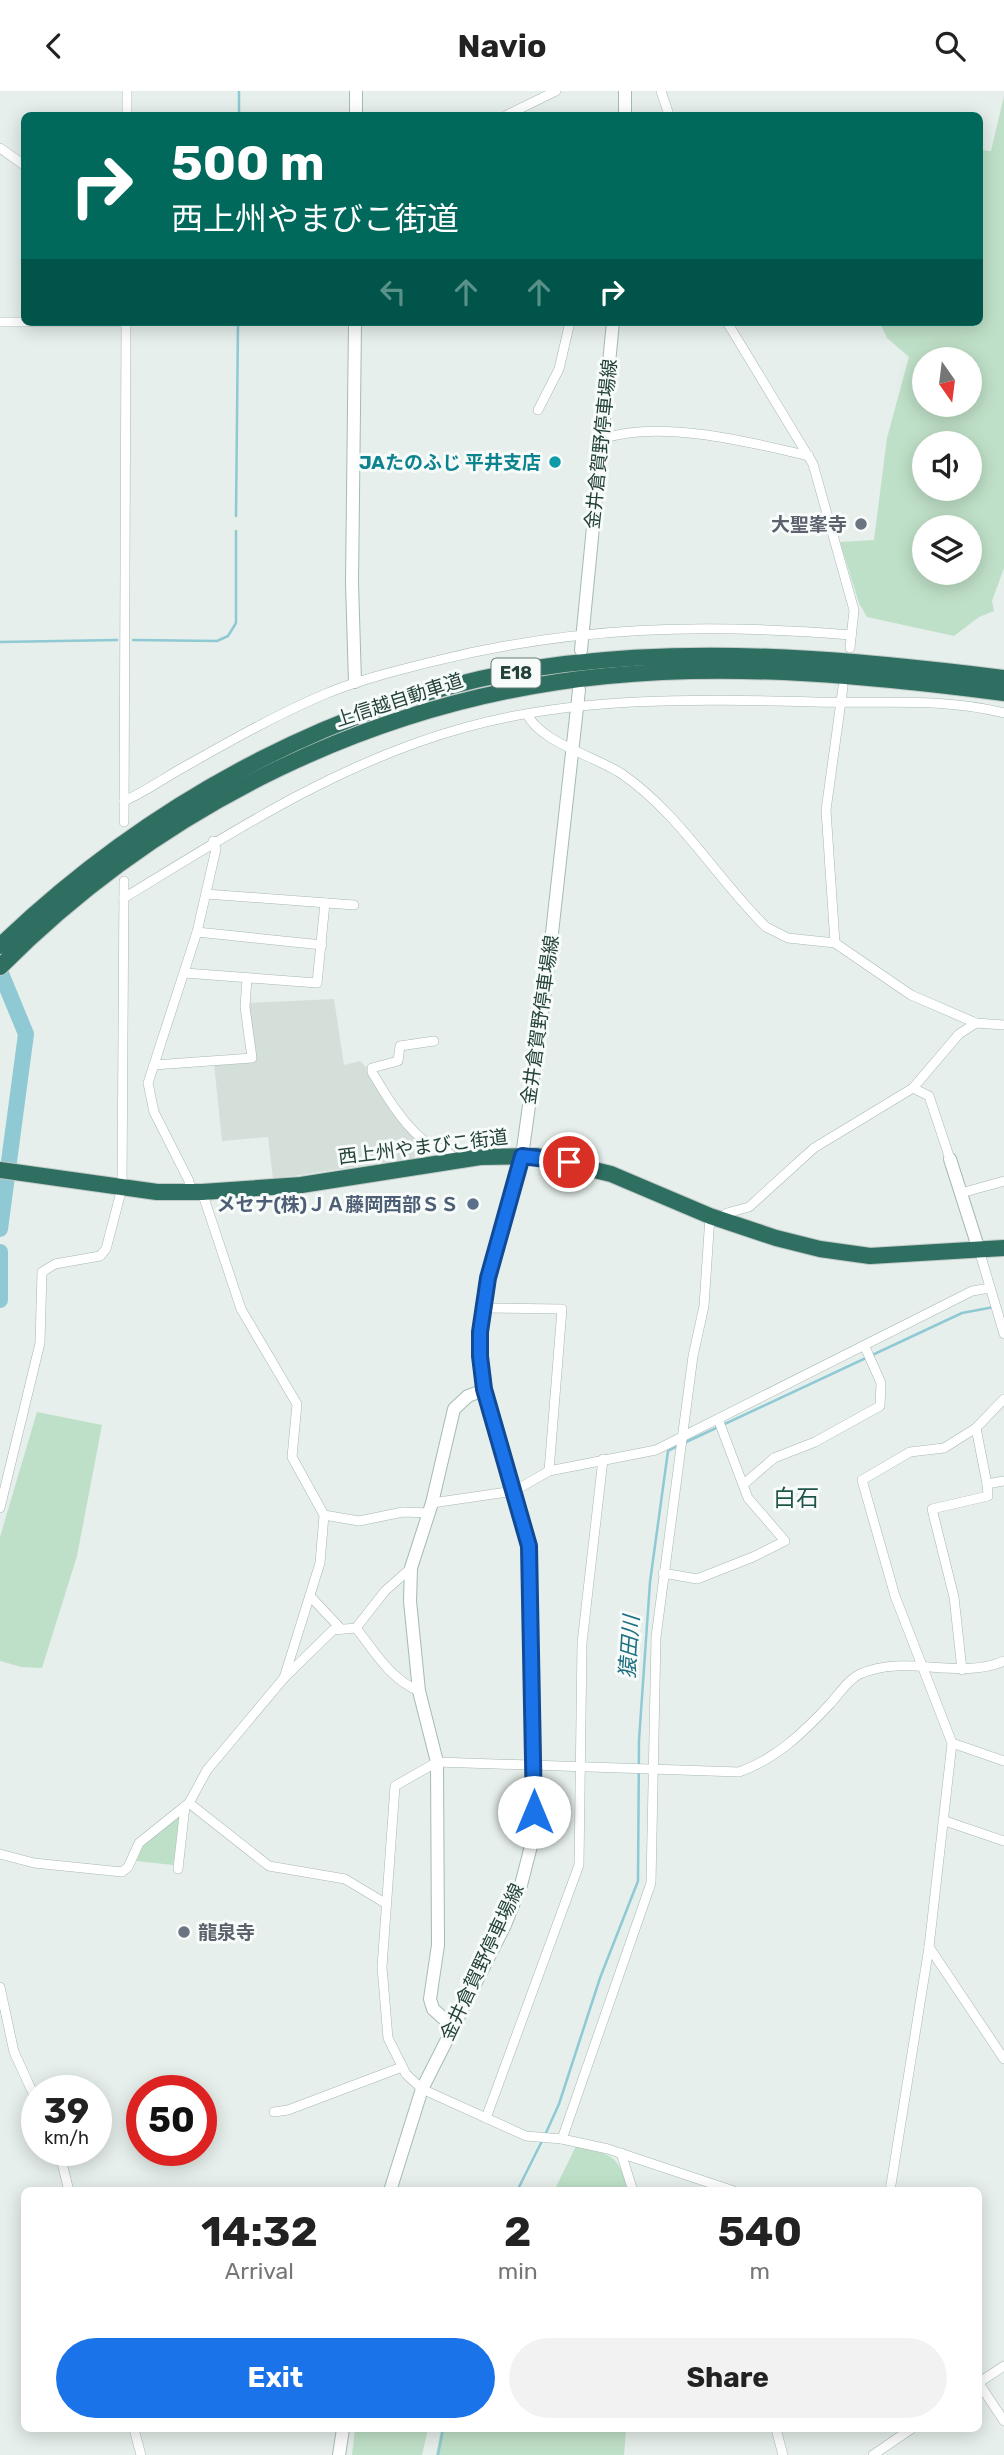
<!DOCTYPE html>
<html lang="en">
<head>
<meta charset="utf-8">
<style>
  :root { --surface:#fff; --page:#f2f2f2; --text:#222; --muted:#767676; --accent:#1a73e8 }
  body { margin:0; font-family:Rubik,"Noto Sans JP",sans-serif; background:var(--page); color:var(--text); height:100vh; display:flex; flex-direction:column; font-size:26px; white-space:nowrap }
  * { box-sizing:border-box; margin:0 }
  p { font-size:23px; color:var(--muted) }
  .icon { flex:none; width:38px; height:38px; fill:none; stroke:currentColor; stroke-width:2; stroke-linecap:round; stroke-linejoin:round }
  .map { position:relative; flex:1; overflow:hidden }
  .drawer { position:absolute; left:21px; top:2096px; width:961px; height:245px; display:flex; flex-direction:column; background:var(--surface); border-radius:10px; box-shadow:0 4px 18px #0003 }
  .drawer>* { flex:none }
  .hud { position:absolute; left:21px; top:21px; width:962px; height:214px; border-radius:10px; box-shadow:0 4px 18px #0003; background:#00695c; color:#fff; overflow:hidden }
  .needle { width:46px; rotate:166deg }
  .controls { position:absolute; left:912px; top:256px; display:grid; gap:14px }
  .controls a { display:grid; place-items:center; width:70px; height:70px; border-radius:50%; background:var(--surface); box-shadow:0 4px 18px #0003; font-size:35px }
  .speed { position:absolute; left:21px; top:1984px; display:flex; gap:14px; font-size:35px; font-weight:700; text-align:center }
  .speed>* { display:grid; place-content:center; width:91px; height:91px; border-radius:50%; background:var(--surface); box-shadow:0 4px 18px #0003; line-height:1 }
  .speed small { font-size:18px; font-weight:400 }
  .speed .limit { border:10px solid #d22; background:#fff; color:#111 }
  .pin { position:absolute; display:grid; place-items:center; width:60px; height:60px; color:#fff; margin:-30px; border:4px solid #fff; border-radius:50%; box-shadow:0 2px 7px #0007 }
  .me { position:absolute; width:77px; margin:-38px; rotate:0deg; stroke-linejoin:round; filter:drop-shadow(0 0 5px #0008) }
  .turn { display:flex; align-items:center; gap:24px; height:147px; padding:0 35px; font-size:32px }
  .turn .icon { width:91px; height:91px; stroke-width:2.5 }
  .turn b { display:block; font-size:49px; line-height:60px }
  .lanes { display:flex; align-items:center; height:66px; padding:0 35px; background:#0003; justify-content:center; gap:35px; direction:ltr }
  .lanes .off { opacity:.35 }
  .eta { display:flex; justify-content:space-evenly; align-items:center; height:119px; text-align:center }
  .eta b { font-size:42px; font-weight:700; line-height:49px }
  .cta { display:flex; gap:14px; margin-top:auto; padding:14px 35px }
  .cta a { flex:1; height:80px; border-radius:42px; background:var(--accent); color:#fff; font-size:28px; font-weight:700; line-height:80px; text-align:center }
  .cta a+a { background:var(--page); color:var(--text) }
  header { display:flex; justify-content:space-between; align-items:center; height:91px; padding:0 35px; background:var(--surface); font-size:32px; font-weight:700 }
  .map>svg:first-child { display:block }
</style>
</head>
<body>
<header><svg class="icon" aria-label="back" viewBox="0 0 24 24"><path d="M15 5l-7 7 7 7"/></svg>Navio<svg class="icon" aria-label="search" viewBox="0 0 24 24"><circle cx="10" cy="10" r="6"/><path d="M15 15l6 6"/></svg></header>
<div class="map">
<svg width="1004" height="2364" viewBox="0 0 1004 2364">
  <rect width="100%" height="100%" fill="#e6efeb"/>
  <polygon fill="#d4dfda" points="334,908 344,974 360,970 368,978 381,1005 419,1053 414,1067 273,1088 268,1046 222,1050 214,973 256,970 249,912"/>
  <g fill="#bfe0c8" fill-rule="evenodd">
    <path d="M1004,5V477L992,510L994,520L979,526L954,545L867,526L859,512L840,451L874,449L887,347L909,266L887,247L881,234L883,231H980V59L991,60ZM924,268H970V313H924ZM924,352H970V397H924ZM924,436H970V481H924Z"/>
    <polygon points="37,1321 102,1334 77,1465 42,1577 21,1576 0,1570 0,1446"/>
    <polygon points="180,1724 173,1774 136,1770 143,1752"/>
    <path d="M576,2055C612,2064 618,2062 628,2100H554Z"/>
    <polygon points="355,2338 428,2338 422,2364 352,2364"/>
    <polygon points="441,2338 626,2338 624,2364 436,2364"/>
  </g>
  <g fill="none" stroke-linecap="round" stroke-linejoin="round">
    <g stroke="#8ec9d4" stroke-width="2.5">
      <polyline points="239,24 239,0"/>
      <polyline points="236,425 238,231"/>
      <polyline points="133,549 217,550 228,545 236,532 236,440"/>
      <polyline points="0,551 117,549"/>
      <polyline points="684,1352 962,1222 994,1216"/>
      <polyline points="545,2044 559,2013 600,1887 638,1790 639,1649 650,1491 668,1360 678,1355"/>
      <polyline points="517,2100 542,2050"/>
      <polyline points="438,2364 443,2338"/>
    </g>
    <g stroke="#8ec9d4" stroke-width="16">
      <polyline points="0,880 26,943 0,1138"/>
      <polyline points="0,1161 0,1209"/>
    </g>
    <defs>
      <g id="street">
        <polyline points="661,0 669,24"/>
        <polyline points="127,24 127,0"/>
        <polyline points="507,24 556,0"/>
        <polyline points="0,57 24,74"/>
        <polyline points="0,231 126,231"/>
        <polyline points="727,231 813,373 854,519 850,557"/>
        <polyline points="538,319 559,278 570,231"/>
        <path d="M602,348C659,328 750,351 809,365"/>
        <path d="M527,623C541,652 595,665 622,683C680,723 716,787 766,836L788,847L835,852L911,904L976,932L1004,934"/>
        <path d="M124,710C145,701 164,687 184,676C230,650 276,624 325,603C359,589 395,580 431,571C573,535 706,532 851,544"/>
        <polyline points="124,731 126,231"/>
        <polyline points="206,803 354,814"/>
        <path d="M124,807C232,741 340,671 463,637C576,605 698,608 815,611C878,613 942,606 1004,622"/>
        <polyline points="197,841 322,854"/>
        <polyline points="835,852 826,719 843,596"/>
        <polyline points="185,882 317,892 325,812"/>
        <path d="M434,950L400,955L398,970L372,977V981C385,1003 401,1030 421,1047C433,1058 447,1055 456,1070"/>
        <polyline points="154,974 252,967 245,916 247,887"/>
        <polyline points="913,997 929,1005 950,1068"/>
        <polyline points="191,1101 189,1090 154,1021 148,992 197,841 216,758 213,750"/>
        <polyline points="202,1101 241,1218 297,1313 292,1366 324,1424 320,1472 284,1587"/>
        <polyline points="961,1102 1004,1090"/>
        <polyline points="720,1128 727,1122 749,1116 814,1057 913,997 959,943 976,932"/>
        <polyline points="979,1159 1004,1243"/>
        <polyline points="483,1217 562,1218 549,1380"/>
        <polyline points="976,1337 987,1393 1004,1390"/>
        <polyline points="744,1393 774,1367 815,1351 880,1315 881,1292 865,1256"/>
        <polyline points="432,1412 514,1400 549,1380 656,1359 972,1200 990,1197"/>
        <polyline points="0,1417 40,1252 42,1181 55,1173 100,1165 106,1158 122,1097 124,790"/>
        <polyline points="324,1424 359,1430 403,1421 429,1422"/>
        <polyline points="663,1482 697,1488 753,1466 785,1450 748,1407 718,1328"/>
        <polyline points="311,1506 341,1538"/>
        <path d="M356,1537C375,1561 390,1588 419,1600"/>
        <polyline points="962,1579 954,1506 932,1418 988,1405 987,1393"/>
        <polyline points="952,1652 1004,1670"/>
        <polyline points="189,1712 269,1775 345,1788 385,1812"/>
        <polyline points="945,1730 1004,1750"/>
        <polyline points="0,1763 34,1772 122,1781 128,1776 139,1752 189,1712 207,1679 284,1587 333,1539 356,1537 385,1500 411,1477"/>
        <polyline points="178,1778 185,1715"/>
        <polyline points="929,1856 1004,1968"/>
        <polyline points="0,1896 14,1961 37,2011"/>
        <polyline points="274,2021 288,2019 402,1976"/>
        <polyline points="486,2027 579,1774 582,1552 603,1368"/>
        <polyline points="562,2048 651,1792 656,1546 693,1265 704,1215 710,1125"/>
        <polyline points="59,2060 69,2100"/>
        <polyline points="621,2062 633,2100"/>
        <path d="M734,2100L608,2058L562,2048L526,2045L422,1998L406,1983L388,1947L382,1876L395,1695L437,1671L739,1681C776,1668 804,1641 830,1613C838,1604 849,1588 860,1583C906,1562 958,1590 1004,1570"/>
        <polyline points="890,2100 929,1856 952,1652 895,1505 862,1389 910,1361 944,1357 976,1337 1004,1308"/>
        <polyline points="978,2291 1004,2330"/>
        <polyline points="978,2292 1004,2275"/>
        <polyline points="134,2338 141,2364"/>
        <polyline points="776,2338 783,2364"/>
        <polyline points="873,2364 911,2338"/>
      </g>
      <g id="secondary">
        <polyline points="625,0 625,24"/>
        <polyline points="356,24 356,0"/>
        <polyline points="355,231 352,492 355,591"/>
        <polyline points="581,559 613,231"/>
        <polyline points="950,1068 979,1159"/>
        <polyline points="452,1935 433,1918 430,1908 438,1854 437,1671 419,1600 410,1510 411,1477 432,1412 454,1318 468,1305 484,1299"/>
        <polyline points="390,2100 422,1998 505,1834 521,1794 531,1755 534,1674 529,1455 484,1299 480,1241 488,1187 522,1065 548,878 579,599"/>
        <polyline points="339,2364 343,2338"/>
      </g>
      <g id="highway">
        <path d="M0,855C153,708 353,599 565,573C711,555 859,569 1004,587"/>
        <path d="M0,876C162,713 378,607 607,585C739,572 873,585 1004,602"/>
        <polyline points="0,1079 157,1101 202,1101 301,1094 480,1066 537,1065 611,1083 710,1125 776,1147 820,1158 870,1165 1004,1157"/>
      </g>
    </defs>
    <use href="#street" stroke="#a8b8b2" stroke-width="10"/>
    <use href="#secondary" stroke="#a4bbb3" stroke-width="14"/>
    <use href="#highway" stroke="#c2cac8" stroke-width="18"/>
    <use href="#street" stroke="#fff" stroke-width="9"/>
    <use href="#secondary" stroke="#fff" stroke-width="12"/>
    <use href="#highway" stroke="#2f6f62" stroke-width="16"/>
  </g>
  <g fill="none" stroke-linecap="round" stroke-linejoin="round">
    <defs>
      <polyline id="route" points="534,1721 529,1455 484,1298 480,1265 480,1241 488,1187 522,1065 569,1071"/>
    </defs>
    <use href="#route" stroke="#114b97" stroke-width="18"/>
    <use href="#route" stroke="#1a73e8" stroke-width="12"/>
  </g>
  <circle fill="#0f9aa8" stroke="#f7fbf9" stroke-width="2.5" cx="555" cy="371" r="7"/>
  <g fill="#6b7280" stroke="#f7fbf9" stroke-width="2.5">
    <circle cx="861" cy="433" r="7"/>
    <circle cx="184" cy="1841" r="7"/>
  </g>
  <circle fill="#5c6f8a" stroke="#f7fbf9" stroke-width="2.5" cx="473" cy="1113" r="7"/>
  <g text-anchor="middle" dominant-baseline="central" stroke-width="6" stroke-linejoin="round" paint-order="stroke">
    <rect fill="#f7fbf9" stroke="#637a73" stroke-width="2" x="491.5" y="567.5" width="49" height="29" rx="5"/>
    <g font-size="18" font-weight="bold" fill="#24423a">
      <text x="516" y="582">E18</text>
    </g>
    <g font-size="19" fill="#24423a" stroke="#f7fbf9">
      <text transform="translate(601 353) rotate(-84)">金井倉賀野停車場線</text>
      <text transform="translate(399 609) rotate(-18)">上信越自動車道</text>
      <text transform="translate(540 929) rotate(-82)">金井倉賀野停車場線</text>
      <text transform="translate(423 1056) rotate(-7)">西上州やまびこ街道</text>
      <text transform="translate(482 1871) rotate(-65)">金井倉賀野停車場線</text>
    </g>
    <g font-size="19" font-weight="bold" fill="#0d838f" stroke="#f7fbf9" text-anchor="end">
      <text x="541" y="371">JAたのふじ 平井支店</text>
    </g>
    <g font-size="19" font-weight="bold" fill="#5b616d" stroke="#f7fbf9" text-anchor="end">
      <text x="847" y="433">大聖峯寺</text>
      <text x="198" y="1841" text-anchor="start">龍泉寺</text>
    </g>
    <g font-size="19" font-weight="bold" fill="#4e5e75" stroke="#f7fbf9" text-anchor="end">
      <text x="459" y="1113">メセナ(株)ＪＡ藤岡西部ＳＳ</text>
    </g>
    <g font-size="21" font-style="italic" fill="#1c6f80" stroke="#f7fbf9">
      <text transform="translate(629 1556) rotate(-86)">猿田川</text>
    </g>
    <g font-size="23" fill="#1f5548" stroke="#f7fbf9">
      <text x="796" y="1407">白石</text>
    </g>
  </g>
</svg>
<div class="controls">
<a><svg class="needle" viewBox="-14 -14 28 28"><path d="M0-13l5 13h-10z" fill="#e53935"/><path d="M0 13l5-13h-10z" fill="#767676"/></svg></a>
<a><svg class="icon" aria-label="sound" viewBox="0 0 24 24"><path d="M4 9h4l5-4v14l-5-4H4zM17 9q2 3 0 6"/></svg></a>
<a><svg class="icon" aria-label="layers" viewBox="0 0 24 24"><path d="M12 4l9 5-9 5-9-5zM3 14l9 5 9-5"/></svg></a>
</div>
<div class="speed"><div>39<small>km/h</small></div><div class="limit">50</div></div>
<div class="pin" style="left:569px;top:1071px;background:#d93025"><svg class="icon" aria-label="arrive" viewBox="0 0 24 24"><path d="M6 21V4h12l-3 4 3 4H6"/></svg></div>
<svg class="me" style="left:534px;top:1721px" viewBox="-20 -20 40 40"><circle r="19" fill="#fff"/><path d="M0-13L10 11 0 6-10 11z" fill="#1a73e8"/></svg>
<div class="hud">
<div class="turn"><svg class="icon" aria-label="right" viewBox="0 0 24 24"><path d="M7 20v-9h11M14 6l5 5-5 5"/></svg><div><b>500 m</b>西上州やまびこ街道</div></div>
<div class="lanes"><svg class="icon off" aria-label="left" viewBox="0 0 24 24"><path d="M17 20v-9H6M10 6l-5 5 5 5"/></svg><svg class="icon off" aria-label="ahead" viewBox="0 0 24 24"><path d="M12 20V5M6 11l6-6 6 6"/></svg><svg class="icon off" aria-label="ahead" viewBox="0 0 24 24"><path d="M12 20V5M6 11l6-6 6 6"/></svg><svg class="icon" aria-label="right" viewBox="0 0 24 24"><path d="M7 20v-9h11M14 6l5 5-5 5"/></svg></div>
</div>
<section class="drawer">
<div class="eta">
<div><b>14:32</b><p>Arrival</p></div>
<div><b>2</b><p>min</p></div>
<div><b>540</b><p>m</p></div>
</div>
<div class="cta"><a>Exit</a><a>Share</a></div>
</section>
</div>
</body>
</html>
